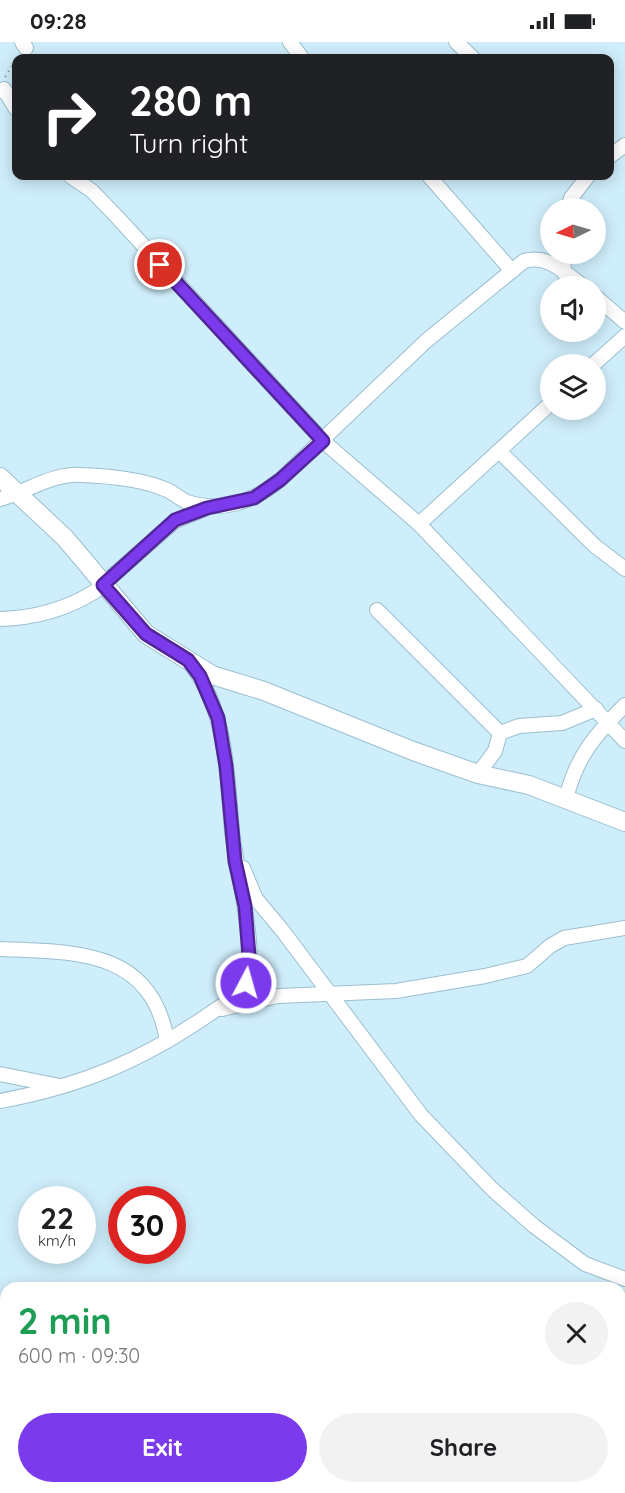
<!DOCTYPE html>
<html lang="en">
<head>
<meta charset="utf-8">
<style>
  :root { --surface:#fff; --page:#f2f2f2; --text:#202124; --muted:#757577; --accent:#7c3aed }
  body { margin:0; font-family:Quicksand,sans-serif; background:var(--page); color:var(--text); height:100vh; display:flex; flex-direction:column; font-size:22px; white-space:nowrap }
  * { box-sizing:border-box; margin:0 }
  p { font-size:20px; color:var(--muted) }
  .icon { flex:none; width:33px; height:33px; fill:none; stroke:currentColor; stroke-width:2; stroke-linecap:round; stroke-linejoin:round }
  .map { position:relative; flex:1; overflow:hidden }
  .sheet { position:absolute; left:0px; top:1240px; width:626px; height:212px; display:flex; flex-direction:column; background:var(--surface); border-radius:18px 18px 0 0; box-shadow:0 3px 15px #0003 }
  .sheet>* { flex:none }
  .guide { position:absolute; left:12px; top:12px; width:602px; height:126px; border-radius:12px; box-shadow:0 3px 15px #0003; background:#202124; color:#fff; overflow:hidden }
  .needle { width:39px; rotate:265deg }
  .buttons { position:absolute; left:540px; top:156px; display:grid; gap:12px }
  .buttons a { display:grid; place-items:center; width:66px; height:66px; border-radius:50%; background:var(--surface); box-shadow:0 3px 15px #0003; font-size:30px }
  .speed { position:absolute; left:18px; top:1144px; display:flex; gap:12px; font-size:30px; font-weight:700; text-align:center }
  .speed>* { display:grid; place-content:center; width:78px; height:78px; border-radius:50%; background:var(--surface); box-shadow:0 3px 15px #0003; line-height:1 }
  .speed small { font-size:15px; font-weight:400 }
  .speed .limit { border:9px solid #d22; background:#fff; color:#111 }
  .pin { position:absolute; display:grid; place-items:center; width:51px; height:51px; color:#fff; margin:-26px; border:3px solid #fff; border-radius:50%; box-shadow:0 2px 6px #0007 }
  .me { position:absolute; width:66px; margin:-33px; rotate:6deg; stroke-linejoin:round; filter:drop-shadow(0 0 4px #0008) }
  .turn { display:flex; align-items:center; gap:21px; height:126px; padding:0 18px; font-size:27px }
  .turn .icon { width:78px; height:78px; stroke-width:2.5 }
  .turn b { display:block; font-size:42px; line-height:51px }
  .round { display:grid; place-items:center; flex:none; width:63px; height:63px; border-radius:32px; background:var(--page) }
  .headline { display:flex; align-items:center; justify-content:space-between; height:102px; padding:0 18px }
  h1 { font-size:36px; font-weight:700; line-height:45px; color:#1e9e55 }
  .primary-button { display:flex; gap:12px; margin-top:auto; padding:12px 18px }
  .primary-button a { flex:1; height:69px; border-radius:36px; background:var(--accent); color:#fff; font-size:24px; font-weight:700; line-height:69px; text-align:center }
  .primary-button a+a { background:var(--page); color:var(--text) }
  .status { display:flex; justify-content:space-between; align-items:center; height:42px; padding:0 30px; background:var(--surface); direction:ltr }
  .status svg { height:16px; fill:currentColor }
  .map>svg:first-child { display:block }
</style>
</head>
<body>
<div class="status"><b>09:28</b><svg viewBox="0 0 49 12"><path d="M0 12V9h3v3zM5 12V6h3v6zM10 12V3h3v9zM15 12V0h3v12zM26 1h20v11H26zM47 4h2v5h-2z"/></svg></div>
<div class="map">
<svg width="625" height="1451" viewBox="0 0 625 1451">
  <rect width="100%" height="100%" fill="#cfeefb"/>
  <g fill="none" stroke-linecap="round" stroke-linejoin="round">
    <defs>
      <g id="street">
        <polyline points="22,0 26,6"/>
        <polyline points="290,0 302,16"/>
        <polyline points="456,0 473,16"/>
        <polyline points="0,49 4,47 16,67"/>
        <polyline points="609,115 625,103"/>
        <polyline points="70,134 92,149 118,176 323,399 419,482 625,699"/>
        <polyline points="429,134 512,229"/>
        <polyline points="568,166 571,156 588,134"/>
        <polyline points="563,212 564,231"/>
        <polyline points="596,255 625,280"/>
        <polyline points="594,322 625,294"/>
        <polyline points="499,409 595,504 625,527"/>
        <path d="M0,457C29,449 52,431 82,433C110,434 142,437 167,448C174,451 180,457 187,460C221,471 253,460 280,438L426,299L524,219C548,212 565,231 583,244"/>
        <polyline points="419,482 550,362"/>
        <polyline points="377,568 500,691"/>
        <path d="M0,577C34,576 65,568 94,550L175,479L207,466"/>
        <polyline points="478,732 495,709 500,691 519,684 562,681 596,667"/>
        <path d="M566,757C576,715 595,693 625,663"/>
        <polyline points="243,826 256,857 282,888 421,1073 492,1147 534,1184 585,1222 625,1237"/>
        <path d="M0,907C75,910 152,907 167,999"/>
        <polyline points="222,967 278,954 396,949 485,934 527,924 550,904 564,896 625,886"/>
        <polyline points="0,1032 60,1044"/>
        <path d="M0,1059C82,1044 143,1018 211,971C222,963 240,954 246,941C259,913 235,823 232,789C227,733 227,670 192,624"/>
      </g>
      <polyline id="secondary" points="0,435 65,496 146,592 212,633 264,649 413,709 478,732 529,743 625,780"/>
    </defs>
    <use href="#street" stroke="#9abfcf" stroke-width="16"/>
    <use href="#secondary" stroke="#9abfcf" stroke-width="20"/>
    <polyline stroke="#879fa9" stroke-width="2" stroke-dasharray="1.5 4.5" stroke-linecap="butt" points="5,35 18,15"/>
    <use href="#street" stroke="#fff" stroke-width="14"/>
    <use href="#secondary" stroke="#fff" stroke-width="18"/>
  </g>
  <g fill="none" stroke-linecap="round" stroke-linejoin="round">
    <defs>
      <polyline id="route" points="160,223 323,399 280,438 254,456 207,466 175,478 103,543 146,592 188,618 200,634 218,676 226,724 235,819 245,864 249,914 246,941"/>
    </defs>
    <use href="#route" stroke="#51269a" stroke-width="15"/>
    <use href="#route" stroke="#7c3aed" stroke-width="10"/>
  </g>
</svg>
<div class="buttons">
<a><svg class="needle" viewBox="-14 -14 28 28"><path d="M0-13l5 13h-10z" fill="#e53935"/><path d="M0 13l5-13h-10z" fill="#757577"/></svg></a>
<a><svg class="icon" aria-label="sound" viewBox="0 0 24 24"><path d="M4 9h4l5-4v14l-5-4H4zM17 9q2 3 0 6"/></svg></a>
<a><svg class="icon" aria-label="layers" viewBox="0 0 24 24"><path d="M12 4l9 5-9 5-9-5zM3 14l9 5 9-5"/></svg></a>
</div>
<div class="speed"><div>22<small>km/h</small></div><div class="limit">30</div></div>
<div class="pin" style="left:160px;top:223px;background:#d93025"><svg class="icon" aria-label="arrive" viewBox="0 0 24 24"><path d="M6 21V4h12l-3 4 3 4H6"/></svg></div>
<svg class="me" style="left:246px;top:941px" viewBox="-20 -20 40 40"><circle r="17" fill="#7c3aed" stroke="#fff" stroke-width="3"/><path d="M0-11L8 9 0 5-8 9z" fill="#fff"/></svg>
<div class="guide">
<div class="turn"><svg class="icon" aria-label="right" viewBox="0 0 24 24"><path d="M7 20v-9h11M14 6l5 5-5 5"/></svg><div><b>280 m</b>Turn right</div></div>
</div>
<section class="sheet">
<div class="headline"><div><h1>2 min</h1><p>600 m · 09:30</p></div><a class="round"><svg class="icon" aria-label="close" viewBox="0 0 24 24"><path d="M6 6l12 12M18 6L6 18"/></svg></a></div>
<div class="primary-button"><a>Exit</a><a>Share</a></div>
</section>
</div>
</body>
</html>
